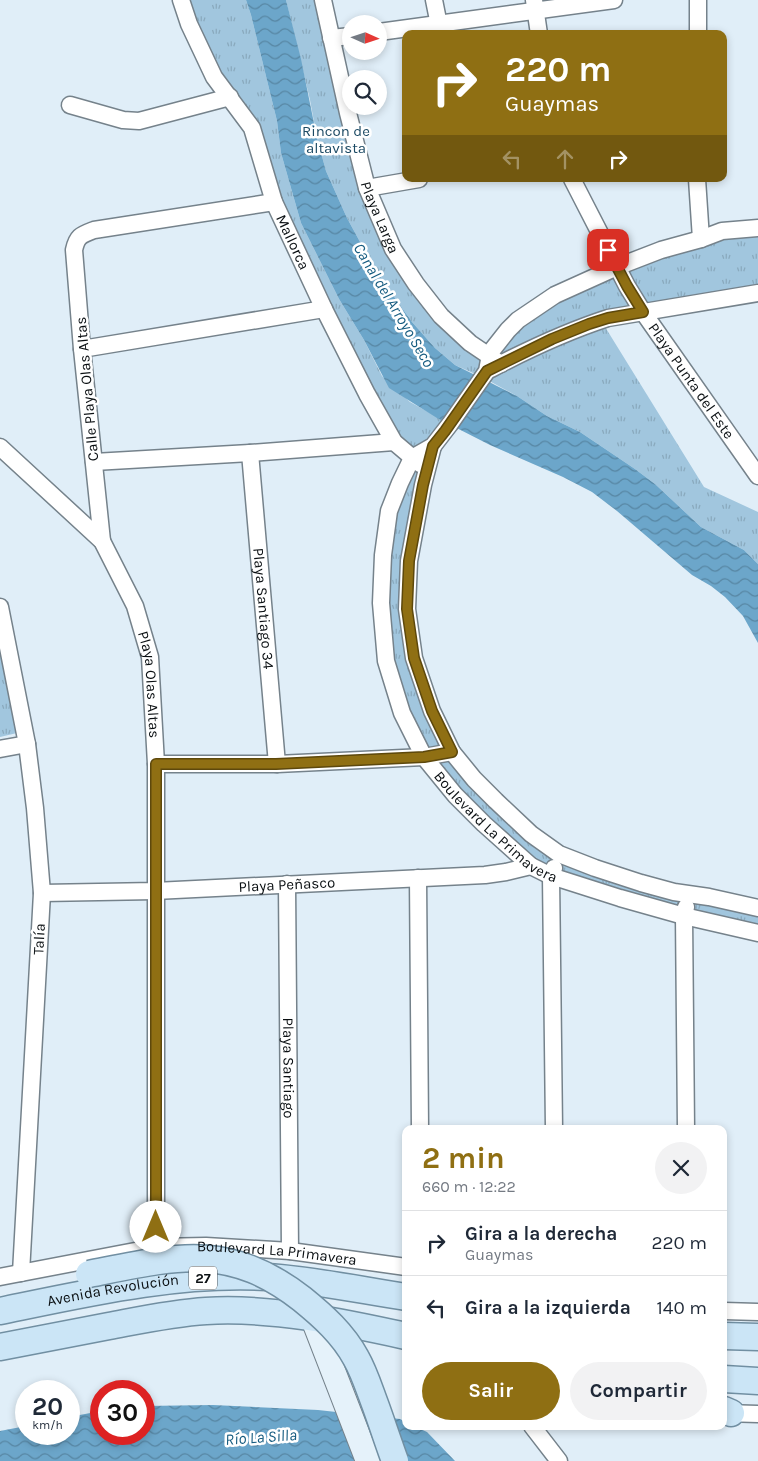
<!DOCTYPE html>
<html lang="es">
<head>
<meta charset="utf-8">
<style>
  :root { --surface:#fff; --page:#f2f2f3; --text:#1f2937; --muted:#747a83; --line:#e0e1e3; --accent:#8f6f13 }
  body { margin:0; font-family:Karla,sans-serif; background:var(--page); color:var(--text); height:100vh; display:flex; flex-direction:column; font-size:19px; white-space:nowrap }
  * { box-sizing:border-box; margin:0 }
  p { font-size:16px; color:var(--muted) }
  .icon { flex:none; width:28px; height:28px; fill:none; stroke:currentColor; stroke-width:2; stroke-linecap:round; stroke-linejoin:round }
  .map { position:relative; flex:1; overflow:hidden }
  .details { position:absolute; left:402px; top:1125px; width:325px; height:305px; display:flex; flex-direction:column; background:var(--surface); border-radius:10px; box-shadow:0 2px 8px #0003 }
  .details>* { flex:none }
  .top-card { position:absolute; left:402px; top:30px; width:325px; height:152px; border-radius:10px; box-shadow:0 2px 8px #0003; background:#8f6f13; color:#fff; overflow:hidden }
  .needle { width:32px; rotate:93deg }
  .controls { position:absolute; left:342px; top:15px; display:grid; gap:10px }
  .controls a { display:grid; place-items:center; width:45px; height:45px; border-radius:50%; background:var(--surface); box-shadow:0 2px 8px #0003; font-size:25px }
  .speed { position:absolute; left:15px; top:1380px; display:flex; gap:10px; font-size:25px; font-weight:700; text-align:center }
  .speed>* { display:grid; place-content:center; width:65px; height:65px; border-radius:50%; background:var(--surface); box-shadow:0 2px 8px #0003; line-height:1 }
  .speed small { font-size:12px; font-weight:400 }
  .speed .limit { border:8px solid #d22; background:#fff; color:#111 }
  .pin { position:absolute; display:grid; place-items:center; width:42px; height:42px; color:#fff; margin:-21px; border-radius:10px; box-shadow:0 2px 8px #0006 }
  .me { position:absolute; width:55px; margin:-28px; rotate:0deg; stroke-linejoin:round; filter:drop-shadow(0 0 4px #0008) }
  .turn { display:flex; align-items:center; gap:18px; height:105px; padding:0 20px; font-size:22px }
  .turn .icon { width:65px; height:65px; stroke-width:2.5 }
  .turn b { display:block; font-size:35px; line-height:42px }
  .lanes { display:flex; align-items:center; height:48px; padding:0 20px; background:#0003; justify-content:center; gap:25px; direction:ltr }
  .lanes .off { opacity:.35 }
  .round { display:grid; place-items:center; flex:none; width:52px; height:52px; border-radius:26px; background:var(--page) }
  .headline { display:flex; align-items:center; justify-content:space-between; height:85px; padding:0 20px }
  h1 { font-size:30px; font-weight:700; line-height:38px; color:var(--accent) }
  .cta { display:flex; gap:10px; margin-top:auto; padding:10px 20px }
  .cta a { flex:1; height:58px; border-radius:30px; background:var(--accent); color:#fff; font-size:20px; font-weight:700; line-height:58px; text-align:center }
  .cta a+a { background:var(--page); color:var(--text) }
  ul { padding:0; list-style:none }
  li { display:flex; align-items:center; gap:15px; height:65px; padding:0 20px; border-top:1px solid var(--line) }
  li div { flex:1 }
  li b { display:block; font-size:19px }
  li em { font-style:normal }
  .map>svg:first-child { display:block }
</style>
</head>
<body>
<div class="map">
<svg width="758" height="1461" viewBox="0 0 758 1461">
  <defs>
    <pattern id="park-tufts" width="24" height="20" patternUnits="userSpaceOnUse" patternTransform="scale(1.25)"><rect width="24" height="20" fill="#a1c6de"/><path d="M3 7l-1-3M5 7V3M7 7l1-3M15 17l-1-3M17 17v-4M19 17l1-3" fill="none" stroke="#89a9bd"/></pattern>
    <pattern id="water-waves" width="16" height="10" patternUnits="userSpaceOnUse" patternTransform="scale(1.25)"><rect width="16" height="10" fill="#6ca6ca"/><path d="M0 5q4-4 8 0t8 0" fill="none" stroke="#5786a3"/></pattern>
  </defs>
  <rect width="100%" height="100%" fill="#e0eef8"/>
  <g fill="url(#park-tufts)">
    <polygon points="181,0 246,0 251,15 277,121 281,153 301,223 339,299 364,340 382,376 410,402 450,424 428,469 407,609 452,752 559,854 758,908 758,933 531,866 424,757 386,661 383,555 412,458 367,394 257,143"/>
    <polygon points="286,0 323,0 367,188 416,284 489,355 500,339 613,267 758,229 758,289 602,322 704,487 758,512 758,564 744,550 701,527 655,484 635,469 580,432 547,416 517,396 482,377 455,365 435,348 412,322 385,284 365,251 347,218 326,171 317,138 310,100"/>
    <polygon points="5,654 17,733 0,737 0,655"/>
  </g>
  <g fill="url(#water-waves)">
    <polygon points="246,0 286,0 301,59 317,138 326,171 347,218 365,251 385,284 412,322 435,348 455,365 517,396 547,416 580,432 635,469 655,484 701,527 744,550 758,564 758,643 743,616 725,597 711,586 692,575 617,511 592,492 563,477 490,445 437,418 389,388 364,340 339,299 301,223 281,153 277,121 251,15"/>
    <polygon points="213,1405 318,1410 400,1419 406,1422 406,1426 414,1426 427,1432 455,1461 0,1461 0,1431 26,1426 26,1434 69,1434 69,1417 101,1411 101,1434 144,1434 144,1406"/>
  </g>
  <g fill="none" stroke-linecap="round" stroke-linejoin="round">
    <defs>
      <g id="street">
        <path id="s1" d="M181,0L189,24L214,77L252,128L274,202L324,309L367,394L394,442L420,464"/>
        <path id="s2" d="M323,0L348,113L367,188L393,249L416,284L441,316L470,343L501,364"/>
        <polyline points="434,0 439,25"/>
        <polyline points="534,0 539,34"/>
        <polyline points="379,32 614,0"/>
        <polyline points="698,34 698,0"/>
        <polyline points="331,38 351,36"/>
        <polyline points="70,105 123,120 139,121 230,97"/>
        <path id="s3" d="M572,179L627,286L643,312L758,476"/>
        <polyline points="697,179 701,239"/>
        <polyline points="367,188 419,179"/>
        <path id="s4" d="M758,228L722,231L701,239L661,250L617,267L555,295L518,320L508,330L493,349L490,355L487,371L450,424L433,446L412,458L400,483L389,511L383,555L381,603L386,661L402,713L424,757L455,795L484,824L531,866L551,876L620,898L684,916L758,933"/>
        <polyline points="82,349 324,309"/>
        <path d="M491,369C529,349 568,331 608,318L758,293"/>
        <polyline points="433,446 423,485 409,561 407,609 414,658 432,711 452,752 474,779 496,801 531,834 559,854 595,868 641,883 674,892 709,897 758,908"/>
        <path id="s5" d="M0,447L102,541L135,606L150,657L156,764V1247"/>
        <path id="s6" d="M250,453L277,764"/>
        <polyline points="94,462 250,453 394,442"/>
        <path d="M102,541L82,349L74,250C77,236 81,235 94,230L274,202"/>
        <polyline points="0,607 27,744 35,808 42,893 21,1273"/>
        <polyline points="0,749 27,744"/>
        <polyline points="156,764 277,764 424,757 452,752"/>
        <polyline points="418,878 420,1129"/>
        <path id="s7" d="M287,884L290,1251"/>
        <path id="s8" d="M42,893L155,891L485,875L506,872L531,866"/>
        <polyline points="686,907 684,916 686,1129"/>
        <polyline points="554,1129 551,876 554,868"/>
        <path id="s9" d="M0,1277L156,1247L206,1246L290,1251L406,1267"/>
        <polyline points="724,1311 758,1312"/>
        <polyline points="724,1413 758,1414"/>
        <polyline points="532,1426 559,1461"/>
      </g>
      <polyline id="secondary" points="313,1319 368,1461"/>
      <g id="primary">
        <path id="s10" d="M0,1311C87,1293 178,1272 267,1277C314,1280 360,1290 406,1297"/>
        <polyline points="724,1336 758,1337"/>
        <path d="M0,1347C36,1340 72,1333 109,1326C141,1320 173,1313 206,1311C272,1307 342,1322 406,1336"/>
        <polyline points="724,1379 758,1381"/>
        <polyline points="724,1410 731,1413"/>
      </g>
    </defs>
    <use href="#street" stroke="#75828b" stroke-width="19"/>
    <use href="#secondary" stroke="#75828b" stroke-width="26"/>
    <use href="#primary" stroke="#718fa2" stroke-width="29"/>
    <use href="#street" stroke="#fff" stroke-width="16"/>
    <use href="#secondary" stroke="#e5f2fa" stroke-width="24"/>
    <use href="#primary" stroke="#cbe5f6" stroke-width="26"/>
    <defs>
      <path id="primary-bridge" d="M89,1274C174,1257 228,1241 302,1299C323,1316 343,1334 356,1358C364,1372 369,1388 375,1404C382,1423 388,1442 395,1461"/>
    </defs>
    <use href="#primary-bridge" stroke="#718fa2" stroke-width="29" stroke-linecap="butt"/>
    <use href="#primary-bridge" stroke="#cbe5f6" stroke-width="26"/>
  </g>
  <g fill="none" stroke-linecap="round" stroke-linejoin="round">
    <defs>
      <polyline id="route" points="156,1227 156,764 276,764 424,757 452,752 432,711 414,658 407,609 409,561 423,485 433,446 445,431 487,371 552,339 589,324 608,318 643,312 627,286 608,250"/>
    </defs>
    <use href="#route" stroke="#5d480c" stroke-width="12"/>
    <use href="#route" stroke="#8f6f13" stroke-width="9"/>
  </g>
  <g text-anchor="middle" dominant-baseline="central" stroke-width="5" stroke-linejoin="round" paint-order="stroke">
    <rect fill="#fff" stroke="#545759" stroke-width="1" x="189" y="1266.5" width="28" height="23" rx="4"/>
    <g font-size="14" font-weight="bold" fill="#0a0f12">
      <text x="203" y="1278">27</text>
    </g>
    <g font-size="15" fill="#1c4a64" stroke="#fff">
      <text x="336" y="131">Rincon de<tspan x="336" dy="17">altavista</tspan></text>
    </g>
    <g font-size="15" fill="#0a0f12" stroke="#fff">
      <text stroke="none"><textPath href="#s2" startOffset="225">Playa Larga</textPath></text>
      <text stroke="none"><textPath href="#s1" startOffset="269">Mallorca</textPath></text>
      <text stroke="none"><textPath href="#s3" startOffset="235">Playa Punta del Este</textPath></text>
      <text transform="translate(87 389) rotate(-95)">Calle Playa Olas Altas</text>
      <text stroke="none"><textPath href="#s6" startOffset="156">Playa Santiago 34</textPath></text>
      <text stroke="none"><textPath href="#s5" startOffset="292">Playa Olas Altas</textPath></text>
      <text stroke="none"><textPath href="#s4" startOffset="851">Boulevard La Primavera</textPath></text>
      <text stroke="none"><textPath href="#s8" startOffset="245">Playa Peñasco</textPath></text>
      <text transform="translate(39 939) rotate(-87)">Talía</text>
      <text stroke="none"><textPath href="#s7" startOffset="184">Playa Santiago</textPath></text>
      <text stroke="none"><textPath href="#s9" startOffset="280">Boulevard La Primavera</textPath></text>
      <text stroke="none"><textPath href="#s10" startOffset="115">Avenida Revolución</textPath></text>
    </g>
    <g font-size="16" font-style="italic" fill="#165c80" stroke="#fff">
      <text transform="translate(394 305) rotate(59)">Canal del Arroyo Seco</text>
      <text transform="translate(261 1437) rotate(-4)">Río La Silla</text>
    </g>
  </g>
</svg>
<div class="controls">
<a><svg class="needle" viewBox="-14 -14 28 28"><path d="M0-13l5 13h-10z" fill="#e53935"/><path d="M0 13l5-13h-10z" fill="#747a83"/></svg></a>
<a><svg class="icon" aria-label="search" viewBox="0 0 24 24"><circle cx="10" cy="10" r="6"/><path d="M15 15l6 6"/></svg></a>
</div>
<div class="speed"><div>20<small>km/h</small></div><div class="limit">30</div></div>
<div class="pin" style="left:608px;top:250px;background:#d93025"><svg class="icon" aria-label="arrive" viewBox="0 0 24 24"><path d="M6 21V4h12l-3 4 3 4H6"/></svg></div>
<svg class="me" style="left:156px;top:1227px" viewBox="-20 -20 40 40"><circle r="19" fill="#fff"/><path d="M0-13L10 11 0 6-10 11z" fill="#8f6f13"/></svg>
<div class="top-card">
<div class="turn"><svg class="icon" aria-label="right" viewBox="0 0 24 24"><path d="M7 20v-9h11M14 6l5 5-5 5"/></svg><div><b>220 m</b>Guaymas</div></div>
<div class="lanes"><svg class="icon off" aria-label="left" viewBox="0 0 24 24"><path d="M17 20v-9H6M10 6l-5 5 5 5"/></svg><svg class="icon off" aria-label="ahead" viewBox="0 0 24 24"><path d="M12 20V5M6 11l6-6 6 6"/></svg><svg class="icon" aria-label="right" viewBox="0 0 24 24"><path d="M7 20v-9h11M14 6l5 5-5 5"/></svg></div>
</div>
<section class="details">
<div class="headline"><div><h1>2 min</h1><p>660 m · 12:22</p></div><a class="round"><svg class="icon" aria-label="close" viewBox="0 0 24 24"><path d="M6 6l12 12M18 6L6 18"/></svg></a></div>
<ul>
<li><svg class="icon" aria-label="right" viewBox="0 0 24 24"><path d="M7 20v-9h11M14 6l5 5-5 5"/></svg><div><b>Gira a la derecha</b><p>Guaymas</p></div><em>220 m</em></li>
<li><svg class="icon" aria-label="left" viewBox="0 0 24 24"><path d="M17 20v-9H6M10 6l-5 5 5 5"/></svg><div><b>Gira a la izquierda</b></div><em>140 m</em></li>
</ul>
<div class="cta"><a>Salir</a><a>Compartir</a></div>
</section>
</div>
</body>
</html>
